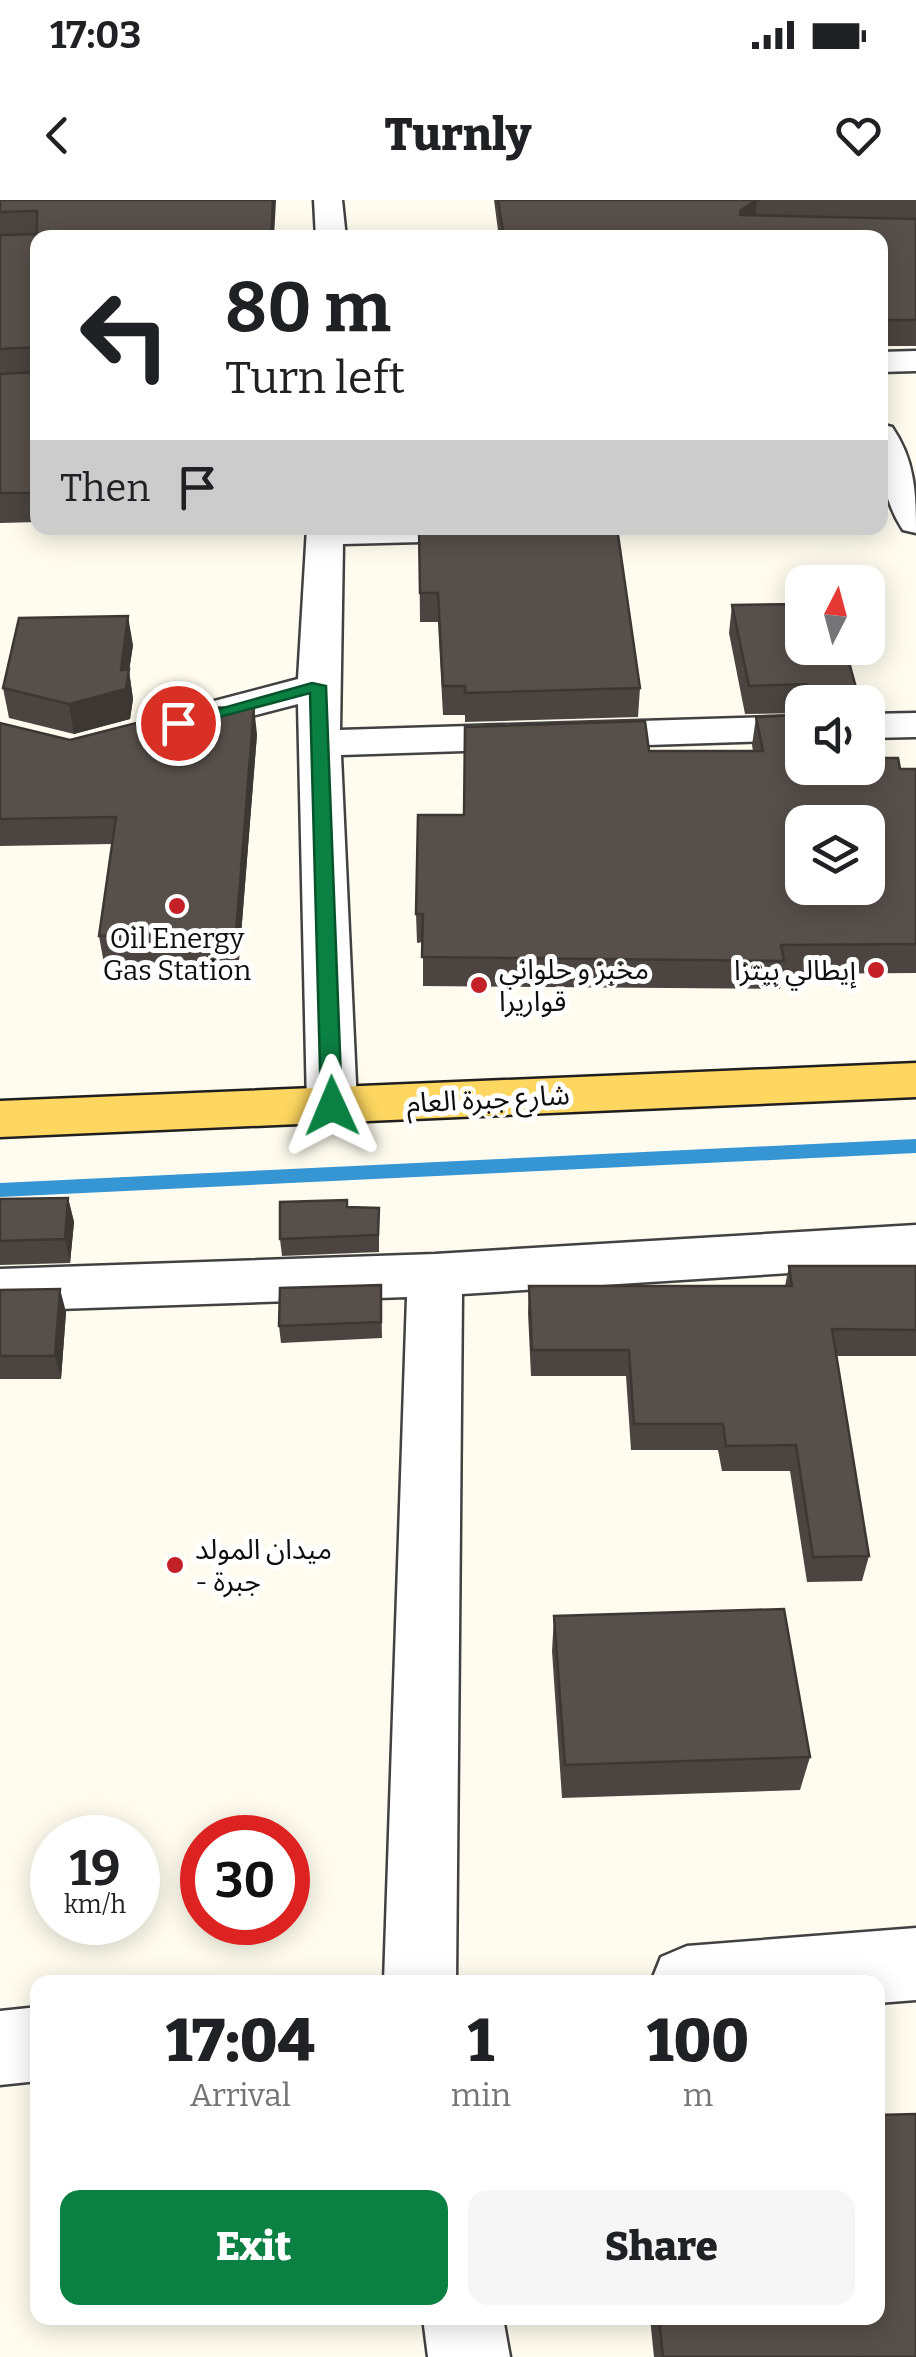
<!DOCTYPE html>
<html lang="en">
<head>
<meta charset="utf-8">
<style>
  :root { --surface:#fff; --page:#f6f6f6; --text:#202124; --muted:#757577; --accent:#0b8043 }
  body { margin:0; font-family:Bitter,"Noto Sans Arabic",serif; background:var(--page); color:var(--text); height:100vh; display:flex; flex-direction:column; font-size:38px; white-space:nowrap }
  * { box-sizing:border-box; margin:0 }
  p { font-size:32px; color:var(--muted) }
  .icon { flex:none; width:55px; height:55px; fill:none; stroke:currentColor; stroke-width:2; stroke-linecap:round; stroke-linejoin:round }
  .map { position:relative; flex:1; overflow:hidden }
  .panel { position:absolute; left:30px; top:1775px; width:855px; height:350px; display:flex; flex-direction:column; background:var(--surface); border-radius:20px; box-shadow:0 5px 25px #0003 }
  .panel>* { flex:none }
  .guide { position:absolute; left:30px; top:30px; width:858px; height:305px; border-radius:20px; box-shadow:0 5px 25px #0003; background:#fff; color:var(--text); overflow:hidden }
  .needle { width:65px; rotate:6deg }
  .fabs { position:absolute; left:785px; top:365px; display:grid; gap:20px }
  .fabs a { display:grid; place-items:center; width:100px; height:100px; border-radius:20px; background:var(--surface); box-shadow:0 5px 25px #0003; font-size:50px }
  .speed { position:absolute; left:30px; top:1615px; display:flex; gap:20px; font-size:50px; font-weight:700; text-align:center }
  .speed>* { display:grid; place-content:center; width:130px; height:130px; border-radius:50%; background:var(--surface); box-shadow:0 5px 25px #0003; line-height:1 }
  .speed small { font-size:25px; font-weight:400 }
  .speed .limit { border:15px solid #d22; background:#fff; color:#111 }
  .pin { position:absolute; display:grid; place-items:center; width:85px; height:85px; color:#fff; margin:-42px; border:5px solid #fff; border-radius:50%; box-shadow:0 2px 10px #0007 }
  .me { position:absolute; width:110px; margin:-55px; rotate:359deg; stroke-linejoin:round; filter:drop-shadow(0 0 8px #0008) }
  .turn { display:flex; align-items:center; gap:35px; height:210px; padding:0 30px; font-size:45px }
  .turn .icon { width:130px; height:130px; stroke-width:2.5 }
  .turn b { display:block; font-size:70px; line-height:85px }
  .then { display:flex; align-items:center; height:95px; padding:0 30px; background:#0003; gap:20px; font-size:38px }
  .eta { display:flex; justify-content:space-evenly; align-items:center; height:170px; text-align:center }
  .eta b { font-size:60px; font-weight:800; line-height:70px }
  .cta { display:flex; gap:20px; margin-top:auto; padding:20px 30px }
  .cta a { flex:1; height:115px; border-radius:20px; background:var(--accent); color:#fff; font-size:40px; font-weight:800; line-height:115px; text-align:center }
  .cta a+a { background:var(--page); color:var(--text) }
  .status { display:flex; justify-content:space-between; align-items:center; height:70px; padding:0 50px; background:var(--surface); direction:ltr }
  .status svg { height:28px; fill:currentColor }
  header { display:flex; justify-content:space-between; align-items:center; height:130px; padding:0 30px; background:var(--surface); font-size:45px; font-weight:800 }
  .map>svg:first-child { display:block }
</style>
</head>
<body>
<div class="status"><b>17:03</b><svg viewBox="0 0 49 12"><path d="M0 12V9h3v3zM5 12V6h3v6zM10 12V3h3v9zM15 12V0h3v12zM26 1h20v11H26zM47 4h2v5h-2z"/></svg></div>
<header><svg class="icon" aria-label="back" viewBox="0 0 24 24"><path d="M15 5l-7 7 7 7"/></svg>Turnly<svg class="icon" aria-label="heart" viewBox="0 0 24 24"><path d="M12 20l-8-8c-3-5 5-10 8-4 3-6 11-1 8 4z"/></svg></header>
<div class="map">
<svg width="916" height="2157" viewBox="0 0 916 2157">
  <rect width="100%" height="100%" fill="#fffcef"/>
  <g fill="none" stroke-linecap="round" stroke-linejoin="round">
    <polygon fill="#3695d3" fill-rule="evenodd" points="916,939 916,953 0,997 0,983"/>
    <defs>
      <g id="minor">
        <polygon points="314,0 342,0 346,38 316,38"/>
        <polygon points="916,151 916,171 880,172 880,152"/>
        <path d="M880,224L892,227C915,260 916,294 916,333L903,330C881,297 880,262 880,224Z"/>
        <polygon points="307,328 553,328 548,336 535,339 343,344 340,530 802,516 802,540 341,555 357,905 350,917 332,923 314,917 307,905 298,504 168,538 153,535 147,526 153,517 298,479"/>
        <polygon points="916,513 916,537 868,538 868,514"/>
        <polygon points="916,1025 916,1065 462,1094 456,1782 384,1782 407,1097 0,1111 0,1069 435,1054"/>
        <polygon points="916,1728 916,1800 878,1803 878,1782 651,1782 661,1757 687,1746"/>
        <polygon points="38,1807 38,1881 0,1885 0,1811"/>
        <polygon points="423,2118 503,2118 510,2157 428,2157"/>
      </g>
      <polygon id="major" points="916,863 916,897 0,937 0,901"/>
    </defs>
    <use href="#minor" stroke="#414141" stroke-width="5"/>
    <use href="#major" stroke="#1f1f1f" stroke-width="5"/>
    <use href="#minor" fill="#fff" fill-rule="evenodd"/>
    <use href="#major" fill="#fed761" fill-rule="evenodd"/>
  </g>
  <g fill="#4b4440">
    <polygon points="0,0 276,0 38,38 38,322 0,323"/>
    <polygon points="494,0 916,0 916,146 880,146 880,38 499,38"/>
    <polygon points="419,328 640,488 638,517 465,522 465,515 443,515 438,422 420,422"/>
    <polygon points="732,405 860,502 802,502 802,513 745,514 729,433"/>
    <polygon points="133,445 129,471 133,499 130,519 74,534 9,518 3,488"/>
    <polygon points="756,517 874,558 900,569 916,569 916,773 782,774 780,789 423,786 423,742 417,743 416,714 464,615 649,551 753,551 752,545"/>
    <polygon points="0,523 70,540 257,534 239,760 104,764 99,736 112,644 0,646"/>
    <polygon points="68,998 74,1022 70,1063 0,1065 0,999"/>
    <polygon points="347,1007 379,1008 379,1052 282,1056 280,1039"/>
    <polygon points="789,1066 916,1066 916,1156 836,1156 869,1356 862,1381 807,1382 790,1271 722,1271 718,1250 631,1250 626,1176 531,1176 528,1113 529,1086 785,1086"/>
    <polygon points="381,1085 382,1138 281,1143 279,1126"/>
    <polygon points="0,1090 66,1112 61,1179 0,1179"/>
    <polygon points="554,1416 810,1557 800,1590 562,1598 552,1451"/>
    <polygon points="650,2118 878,2118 916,2157 654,2157"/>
  </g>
  <g fill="#3d3734">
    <polygon points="273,0 276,0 274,38 271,38"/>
    <polygon points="757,0 754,25 738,35 741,10"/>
    <polygon points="128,416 133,445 129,471 133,499 130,519 74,534 69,504"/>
    <polygon points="254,507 257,534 239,760 236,733"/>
    <polygon points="68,998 74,1022 70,1063 65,1039"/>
    <polygon points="60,1089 66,1112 61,1179 55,1156"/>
  </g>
  <g fill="#574f4a" stroke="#3d3734" stroke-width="2.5" fill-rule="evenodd">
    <polygon points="0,0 273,0 271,38 38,38 38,293 0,293 0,174 36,172 36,147 0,149 0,35 37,34 37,11 0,12"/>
    <polygon points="498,0 760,0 757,0 741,10 740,15 916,19 916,120 880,120 880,38 504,38"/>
    <polygon points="419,328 617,328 640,488 465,493 465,486 443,486 438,393 420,393"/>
    <polygon points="802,404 802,448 845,448 860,502 810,502 810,488 806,484 749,486 732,405"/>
    <polygon points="128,416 121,470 129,469 126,489 69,504 3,488 19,418"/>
    <polygon points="254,507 236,733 99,736 116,617 0,619 0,523 70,540 195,508"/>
    <path d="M802,515V568H868V532L874,558H898L900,569H916V744L781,745L784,761L422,757L423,714H416L418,615H464L465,527L645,521L649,551H763L756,517ZM802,622H868V688H802Z"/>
    <polygon points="68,998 65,1039 0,1041 0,999"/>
    <polygon points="347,1000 347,1007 379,1008 378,1035 280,1039 280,1002"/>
    <polygon points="789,1066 916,1066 916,1130 832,1129 869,1356 813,1357 796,1245 726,1246 723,1224 634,1224 629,1150 532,1150 529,1086 792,1086"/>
    <polygon points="381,1085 381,1122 279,1126 280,1088"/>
    <polygon points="60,1089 55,1156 0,1156 0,1090"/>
    <polygon points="784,1409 810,1557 565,1565 554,1416"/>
    <polygon points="916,1914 916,2157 663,2157 659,2118 878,2118 878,1915"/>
  </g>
  <polygon fill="#0b8043" stroke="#07532c" stroke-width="2.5" points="312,483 326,486 342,906 332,913 321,906 310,493 178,528 170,523"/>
  <g fill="#c42028" stroke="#fff" stroke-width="4">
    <circle cx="177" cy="706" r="10"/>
    <circle cx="876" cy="770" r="10"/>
    <circle cx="479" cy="785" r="10"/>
    <circle cx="175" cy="1365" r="10"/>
  </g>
  <g text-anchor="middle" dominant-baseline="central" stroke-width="10" stroke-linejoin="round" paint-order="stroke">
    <g font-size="28" fill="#0e0e0e" stroke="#fff" text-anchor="start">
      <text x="177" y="738" text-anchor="middle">Oil Energy<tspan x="177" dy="32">Gas Station</tspan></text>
      <text x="499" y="769">مخبز و حلواني<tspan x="499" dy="32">قواريرا</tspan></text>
      <text x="856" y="770" text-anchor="end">إيطالي بيتزا</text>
      <text x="195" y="1349">ميدان المولد<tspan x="195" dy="32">- جبرة</tspan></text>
    </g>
    <g font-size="28" fill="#0e0e0e" stroke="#fff">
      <text transform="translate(488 899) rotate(-3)">شارع جبرة العام</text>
    </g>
  </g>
</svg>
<div class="fabs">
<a><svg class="needle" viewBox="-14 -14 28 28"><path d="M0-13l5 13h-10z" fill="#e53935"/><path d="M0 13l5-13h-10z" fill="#757577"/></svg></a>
<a><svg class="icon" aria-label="sound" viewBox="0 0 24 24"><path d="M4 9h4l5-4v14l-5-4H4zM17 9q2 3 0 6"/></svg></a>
<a><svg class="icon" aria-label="layers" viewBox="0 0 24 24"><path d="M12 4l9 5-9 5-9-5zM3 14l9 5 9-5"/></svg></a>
</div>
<div class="speed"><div>19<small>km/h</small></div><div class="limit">30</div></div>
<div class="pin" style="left:178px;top:523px;background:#d93025"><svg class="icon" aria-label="arrive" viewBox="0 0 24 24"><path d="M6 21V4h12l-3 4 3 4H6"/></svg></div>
<svg class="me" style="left:332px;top:906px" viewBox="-20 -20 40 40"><path d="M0-17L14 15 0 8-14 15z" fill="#0b8043" stroke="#fff" stroke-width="4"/></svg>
<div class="guide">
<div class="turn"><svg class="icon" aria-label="left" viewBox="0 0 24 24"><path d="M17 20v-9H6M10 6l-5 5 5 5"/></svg><div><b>80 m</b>Turn left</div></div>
<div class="then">Then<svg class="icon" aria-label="arrive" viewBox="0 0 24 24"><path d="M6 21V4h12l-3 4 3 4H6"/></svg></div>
</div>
<section class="panel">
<div class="eta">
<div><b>17:04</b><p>Arrival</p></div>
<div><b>1</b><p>min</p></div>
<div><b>100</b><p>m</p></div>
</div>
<div class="cta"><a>Exit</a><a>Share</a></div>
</section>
</div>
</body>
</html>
